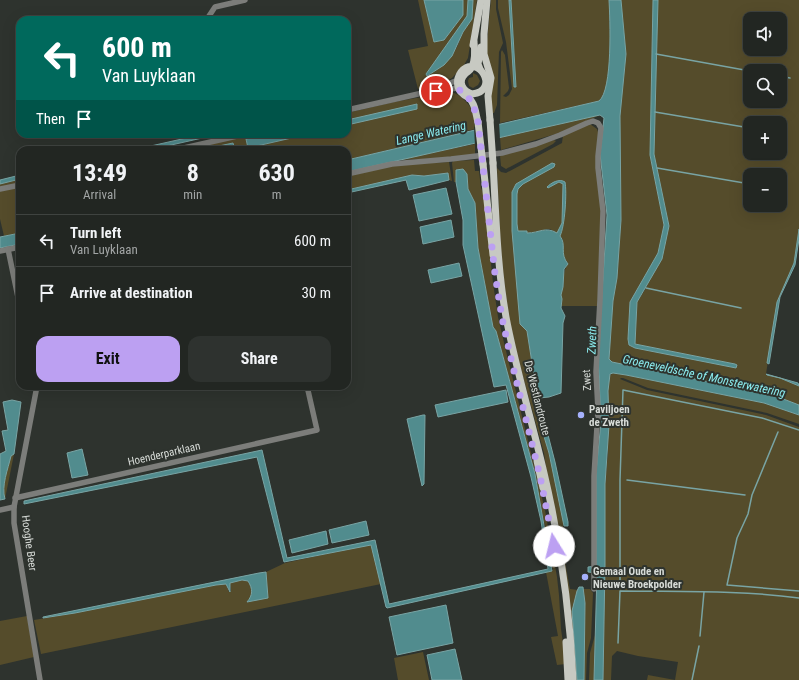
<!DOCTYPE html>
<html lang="en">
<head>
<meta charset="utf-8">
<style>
  :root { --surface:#222622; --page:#2e322f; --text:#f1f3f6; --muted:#a2a5a5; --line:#3f4340; --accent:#bca0f2 }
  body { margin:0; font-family:"Roboto Condensed",sans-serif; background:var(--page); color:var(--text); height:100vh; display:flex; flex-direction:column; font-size:15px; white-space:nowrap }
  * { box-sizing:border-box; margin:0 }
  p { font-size:13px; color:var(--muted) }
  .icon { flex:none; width:22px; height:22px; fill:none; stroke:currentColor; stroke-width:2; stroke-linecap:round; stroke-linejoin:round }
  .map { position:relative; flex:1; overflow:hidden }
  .drawer { position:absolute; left:16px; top:146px; width:335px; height:244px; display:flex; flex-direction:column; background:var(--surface); border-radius:12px; box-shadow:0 4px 16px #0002,0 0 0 1px var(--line) }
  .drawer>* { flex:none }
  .top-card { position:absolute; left:16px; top:16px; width:335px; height:122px; border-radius:12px; box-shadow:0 4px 16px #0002,0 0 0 1px var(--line); background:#00695c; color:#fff; overflow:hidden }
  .controls { position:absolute; left:743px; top:12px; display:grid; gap:8px }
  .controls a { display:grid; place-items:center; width:44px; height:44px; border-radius:8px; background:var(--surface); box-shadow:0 4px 16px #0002,0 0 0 1px var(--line); font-size:20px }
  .pin { position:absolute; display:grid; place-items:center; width:34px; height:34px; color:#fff; margin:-17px; border:2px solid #fff; border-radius:50%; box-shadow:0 1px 4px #0007 }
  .me { position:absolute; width:44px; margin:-22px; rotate:351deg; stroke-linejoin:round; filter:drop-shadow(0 0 3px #0008) }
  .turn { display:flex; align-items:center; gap:14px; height:84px; padding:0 20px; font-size:18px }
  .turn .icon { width:52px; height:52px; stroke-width:2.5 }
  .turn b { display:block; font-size:28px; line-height:34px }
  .then { display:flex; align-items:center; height:38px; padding:0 20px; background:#0003; gap:8px; font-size:15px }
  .eta { display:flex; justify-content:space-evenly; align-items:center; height:68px; text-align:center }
  .eta b { font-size:24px; font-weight:700; line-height:28px }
  .action { display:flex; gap:8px; margin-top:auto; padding:8px 20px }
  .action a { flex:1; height:46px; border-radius:12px; background:var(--accent); color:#111; font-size:16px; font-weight:700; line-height:46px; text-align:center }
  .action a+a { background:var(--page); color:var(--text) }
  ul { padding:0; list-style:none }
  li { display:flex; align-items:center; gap:12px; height:52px; padding:0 20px; border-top:1px solid var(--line) }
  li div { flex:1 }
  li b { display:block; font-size:15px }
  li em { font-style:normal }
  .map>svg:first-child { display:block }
</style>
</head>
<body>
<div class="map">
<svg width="799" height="680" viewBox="0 0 799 680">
  <rect width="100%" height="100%" fill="#2e332e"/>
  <g fill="#554c2b" fill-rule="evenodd">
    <polygon points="418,0 424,0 434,42 444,40 463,15 463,0 468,0 467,16 426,74 427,76 444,65 457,47 463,32 472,19 473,0 477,0 468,58 464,65 452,78 447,81 418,89 408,50 428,46"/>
    <polygon points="491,0 496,0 496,9 503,43 499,52 497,105 494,113 492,113 486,51"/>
    <path d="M498,0H509L514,86L515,63L511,0H609C610,18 613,90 599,101L500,123L501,52L502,50L505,55L509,88L508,91L503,96L506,97L509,95L512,89L506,42L498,8Z"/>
    <path d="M621,0H653L650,155L664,225L658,253L630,302L628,339L629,345L635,348L736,368L735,364L635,344L637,302L646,288L669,226L654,154L658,0H799V229L794,263L777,302L766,374L767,375L780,378L799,386V405L773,395L612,362L609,359L613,301L617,278L621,220L620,116L626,54ZM750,19H780V49H750ZM750,71H780V101H750ZM750,123H780V153H750ZM750,175H780V205H750Z"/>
    <polygon points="473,73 477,75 480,81 478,85 473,88 469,86 468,81 469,78 473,77"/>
    <path d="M449,92C454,92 457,94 461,97C473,107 474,114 475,129L347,160V150H177L258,134H347V113L394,102Z"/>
    <polygon points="600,115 559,133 501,150 500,137"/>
    <path d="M590,124L597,129L598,132L601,208L599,306H561C562,302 561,298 561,294C561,293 563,288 563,288C565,276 562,274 568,263L563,256V240L560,236L550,229H547L539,232L527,233V231V331L535,382L533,393L535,407L549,453L564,523L562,531L567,561L565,562L570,589L578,590L577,591V680H575L544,453L517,355L508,313L501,256L497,168L501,172L506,173L562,143L563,135Z"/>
    <polygon points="554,140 556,141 553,144 506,169 501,166 500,155"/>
    <polygon points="475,144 475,155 450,158 397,160"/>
    <polygon points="474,160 475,171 479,171 481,188 484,194 493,283 498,317 505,347 545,510 557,577 559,595 561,629 566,664 557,665 551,637 558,636 546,572 553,570 535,474 496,331 493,327 478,248 475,203 468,189 467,174 456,170 456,182 454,182 452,163 453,161"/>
    <polygon points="449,162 452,181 449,180 448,173 424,176 413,175 347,190 347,176 393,165"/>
    <polygon points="20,179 20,233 4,236 0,219 0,184"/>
    <polygon points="613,373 626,375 764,403 799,415 799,424 767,413 648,388 623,378 621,378 620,379 647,390 766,415 799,427 799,680 675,680 678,662 638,656 617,651 612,656 611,680 603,680 605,565 605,484 608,452 608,391 609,376"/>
    <path d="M14,454L5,499C1,486 8,469 11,456Z"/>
    <path d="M371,544L381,584L41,654L34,620L75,613L216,585L226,584L229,592L231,591L230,583L242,580L248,581C253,589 254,595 247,602L268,597L266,572L285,563Z"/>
    <polygon points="583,589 590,589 593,593 591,638 587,653 586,680 584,680 585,603"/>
    <polygon points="27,616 34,657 0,665 0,621"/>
    <polygon points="595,635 594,680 589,680 590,653"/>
    <polygon points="423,652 429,680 398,680 394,658"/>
    <polygon points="648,675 675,680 647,680"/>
  </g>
  <g fill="#518c8e" stroke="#79a4a4">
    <polygon points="424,0 463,0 463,15 444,40 434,42"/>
    <polygon points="468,0 473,0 472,19 463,32 452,56 444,65 427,76 426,74 467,16"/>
    <polygon points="509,0 511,0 516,87 514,87"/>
    <path d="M609,0H621L626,54L620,116L621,220L617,278L613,301L609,359L612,362L773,395L799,405V415L764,403L626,375L613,373L610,374L608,391L609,425L605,484V565L603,680H594L597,573L588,572V567L596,566V472L601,422L598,355L607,215L600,154L604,118L600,115L347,172V160L599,101C613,90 610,18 609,0Z"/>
    <polygon points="653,0 658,0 654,154 669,226 662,259 637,302 635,344 735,364 737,365 736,368 635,348 629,345 628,339 630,302 658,253 664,225 650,155"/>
    <polygon points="417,104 417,109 347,125 347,120"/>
    <polygon points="204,134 220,134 149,150 133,150"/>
    <polygon points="274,134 309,134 248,148 246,139"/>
    <polygon points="233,143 235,150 200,150"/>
    <path d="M552,163L555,164L554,167L523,184L518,189L517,194V224L518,231H527V233C540,233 545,226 557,233L562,223L563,184L559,182L548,188L547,187C551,183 559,178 565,182C567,192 565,226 560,236C567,245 559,253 568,264L564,269L563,287L561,295L562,299L561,308L565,316L563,323L561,393L549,397L539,398V400L555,462L568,522V526H564L549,453L535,407L533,393L535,382L527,331L520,324L512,231V192L516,184Z"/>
    <polygon points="463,169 467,174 468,189 475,203 478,248 493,327 496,331 535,474 552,571 387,608 386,607 371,545 284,562 257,457 24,504 24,501 262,450 287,558 375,540 389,604 548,569 541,521 531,477 506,385 494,387 463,245 463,220 456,182 456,170"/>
    <polygon points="448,173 449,180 409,190 406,180 347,193 347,190 412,175 424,176"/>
    <polygon points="20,175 20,179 0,184 0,180"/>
    <polygon points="446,188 452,214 419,221 413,195"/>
    <polygon points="451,220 454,237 423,244 420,227"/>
    <polygon points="799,229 799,239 795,265 780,297 769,364 767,363 777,302 794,263"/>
    <polygon points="20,233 20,244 0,248 0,237"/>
    <polygon points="459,263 462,276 431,283 428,270"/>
    <polygon points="766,374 798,383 799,386 780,378 767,375"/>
    <polygon points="506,390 508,402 438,417 435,405"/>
    <path d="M12,400L21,402L14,454L11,456C8,469 1,486 5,499L0,500V454L6,451L2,431L8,430L3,402Z"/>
    <polygon points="423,415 425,415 424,484 422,486 407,419"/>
    <polygon points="82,449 88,475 72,478 67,453"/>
    <polygon points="366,521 369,535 332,543 329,530"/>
    <polygon points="326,531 328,544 292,553 289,540"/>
    <path d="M266,572L268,598L247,602C253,595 253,589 248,581L242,580L230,583V592L226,584L216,585L75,613L43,618V617L259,573Z"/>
    <polygon points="579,587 583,587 585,603 584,680 577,680 572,611 577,591"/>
    <polygon points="446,605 453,643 397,655 389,617"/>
    <polygon points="455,649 462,680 432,680 427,655"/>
  </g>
  <polygon fill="#2e332e" points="499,121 500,140 475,146 474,127"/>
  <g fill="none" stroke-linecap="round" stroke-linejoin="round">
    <g stroke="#79a4a4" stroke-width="1.5">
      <polyline points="656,54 750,71"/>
      <polyline points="780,76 790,78"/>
      <polyline points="655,112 750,128"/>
      <polyline points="780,132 782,133"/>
      <polyline points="657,168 750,184"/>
      <polyline points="646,288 741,308"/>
      <polyline points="778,432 752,495 748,514 737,538 727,585 799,591"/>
      <polyline points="627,480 745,495"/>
      <polyline points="620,585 620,480 623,390 762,418 799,430"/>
      <polyline points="700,636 704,592"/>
      <path d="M618,643L620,591C679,592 740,590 799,598"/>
      <polyline points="692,680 699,646"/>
    </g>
    <g stroke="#7c7d7a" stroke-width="5.5">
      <polyline points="210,20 209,16 215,7 245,0"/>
      <polyline points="433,91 458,88"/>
      <polyline points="347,110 427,92 458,80"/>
      <polyline points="175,150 246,134"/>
      <polyline points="347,174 392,164 451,159 502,153 536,144 560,135 587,123 593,121 598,123 601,128 598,156 598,168 603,211 600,300 596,372 598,410 594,476 594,589"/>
      <polyline points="0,189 20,185"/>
      <polyline points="8,249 20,307"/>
      <polyline points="0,251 20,247"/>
      <polyline points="37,386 14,507 14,523 40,680"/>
      <polyline points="15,498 317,430 307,386"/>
      <polyline points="0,510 14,507"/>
    </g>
    <g stroke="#c7c9c2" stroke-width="7">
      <polyline points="487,0 484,34 484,54 491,78 488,96 490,120"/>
      <path d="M474,42C475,50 475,60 472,67C470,71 468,71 465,74C457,82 463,91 472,94C501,91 478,52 461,72C456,79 456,89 463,94C466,97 470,97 472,102C476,108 476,116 478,122"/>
      <polyline points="473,45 481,0"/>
      <polyline points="480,69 478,64 481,47"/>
      <path d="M493,163C496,215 497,266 506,317C516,370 532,421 544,473C560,541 570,611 573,680"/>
      <polyline points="483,164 493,255"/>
      <polyline points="537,461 543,488"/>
      <polyline points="566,642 568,680"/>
    </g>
    <g stroke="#c7c9c2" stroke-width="7">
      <polyline points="490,120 493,163"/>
      <polyline points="478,122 483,164"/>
    </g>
  </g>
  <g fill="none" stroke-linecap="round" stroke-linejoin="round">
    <polyline stroke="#bca0f2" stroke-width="7" stroke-dasharray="0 12.6" points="436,91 458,88 462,93 472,101 478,122 495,274 502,318 512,363 540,476 554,546"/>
  </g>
  <g fill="#a5b1fc" stroke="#2e332e" stroke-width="1.5">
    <circle cx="581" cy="415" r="4"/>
    <circle cx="585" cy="577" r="4"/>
  </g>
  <g text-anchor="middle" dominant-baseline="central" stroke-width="4" stroke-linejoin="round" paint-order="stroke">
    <g font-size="11" fill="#d7dbd7" stroke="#2e332e">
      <text transform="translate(587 380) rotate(-93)">Zwet</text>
      <text transform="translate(537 398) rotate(76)">De Westlandroute</text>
      <text transform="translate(164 454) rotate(-13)">Hoenderparklaan</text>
      <text transform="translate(29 543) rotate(82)">Hooghe Beer</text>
    </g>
    <g font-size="11" font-weight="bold" fill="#d7dbd7" stroke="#2e332e" text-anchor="start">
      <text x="589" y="409">Paviljoen<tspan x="589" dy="13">de Zweth</tspan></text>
      <text x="593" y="571">Gemaal Oude en<tspan x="593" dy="13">Nieuwe Broekpolder</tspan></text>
    </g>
    <g font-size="12" font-style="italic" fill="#8becef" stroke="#2e332e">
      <text transform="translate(431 133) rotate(-13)">Lange Watering</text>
      <text transform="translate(592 340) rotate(-88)">Zweth</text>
      <text transform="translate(704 376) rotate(12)">Groeneveldsche of Monsterwatering</text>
    </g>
  </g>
</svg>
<div class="controls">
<a><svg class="icon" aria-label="sound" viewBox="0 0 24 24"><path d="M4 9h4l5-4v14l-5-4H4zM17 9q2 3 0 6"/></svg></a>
<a><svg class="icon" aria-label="search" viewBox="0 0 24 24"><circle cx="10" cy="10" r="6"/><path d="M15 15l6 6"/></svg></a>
<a>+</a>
<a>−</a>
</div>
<div class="pin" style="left:436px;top:91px;background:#d93025"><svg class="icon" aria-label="arrive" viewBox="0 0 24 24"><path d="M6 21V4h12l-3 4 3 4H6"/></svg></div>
<svg class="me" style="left:554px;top:546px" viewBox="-20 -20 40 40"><circle r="19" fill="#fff"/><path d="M0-13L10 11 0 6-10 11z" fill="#bca0f2"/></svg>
<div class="top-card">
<div class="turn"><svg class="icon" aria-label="left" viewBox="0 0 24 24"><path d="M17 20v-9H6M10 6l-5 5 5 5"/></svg><div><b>600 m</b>Van Luyklaan</div></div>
<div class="then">Then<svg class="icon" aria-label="arrive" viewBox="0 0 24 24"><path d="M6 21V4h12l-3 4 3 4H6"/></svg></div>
</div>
<section class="drawer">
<div class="eta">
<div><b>13:49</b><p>Arrival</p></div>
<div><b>8</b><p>min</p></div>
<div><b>630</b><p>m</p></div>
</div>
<ul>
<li><svg class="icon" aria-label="left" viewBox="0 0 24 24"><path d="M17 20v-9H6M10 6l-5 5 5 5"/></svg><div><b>Turn left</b><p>Van Luyklaan</p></div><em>600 m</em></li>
<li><svg class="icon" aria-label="arrive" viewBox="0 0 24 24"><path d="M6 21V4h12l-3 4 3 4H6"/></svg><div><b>Arrive at destination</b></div><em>30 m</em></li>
</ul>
<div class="action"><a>Exit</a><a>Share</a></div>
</section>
</div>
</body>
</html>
